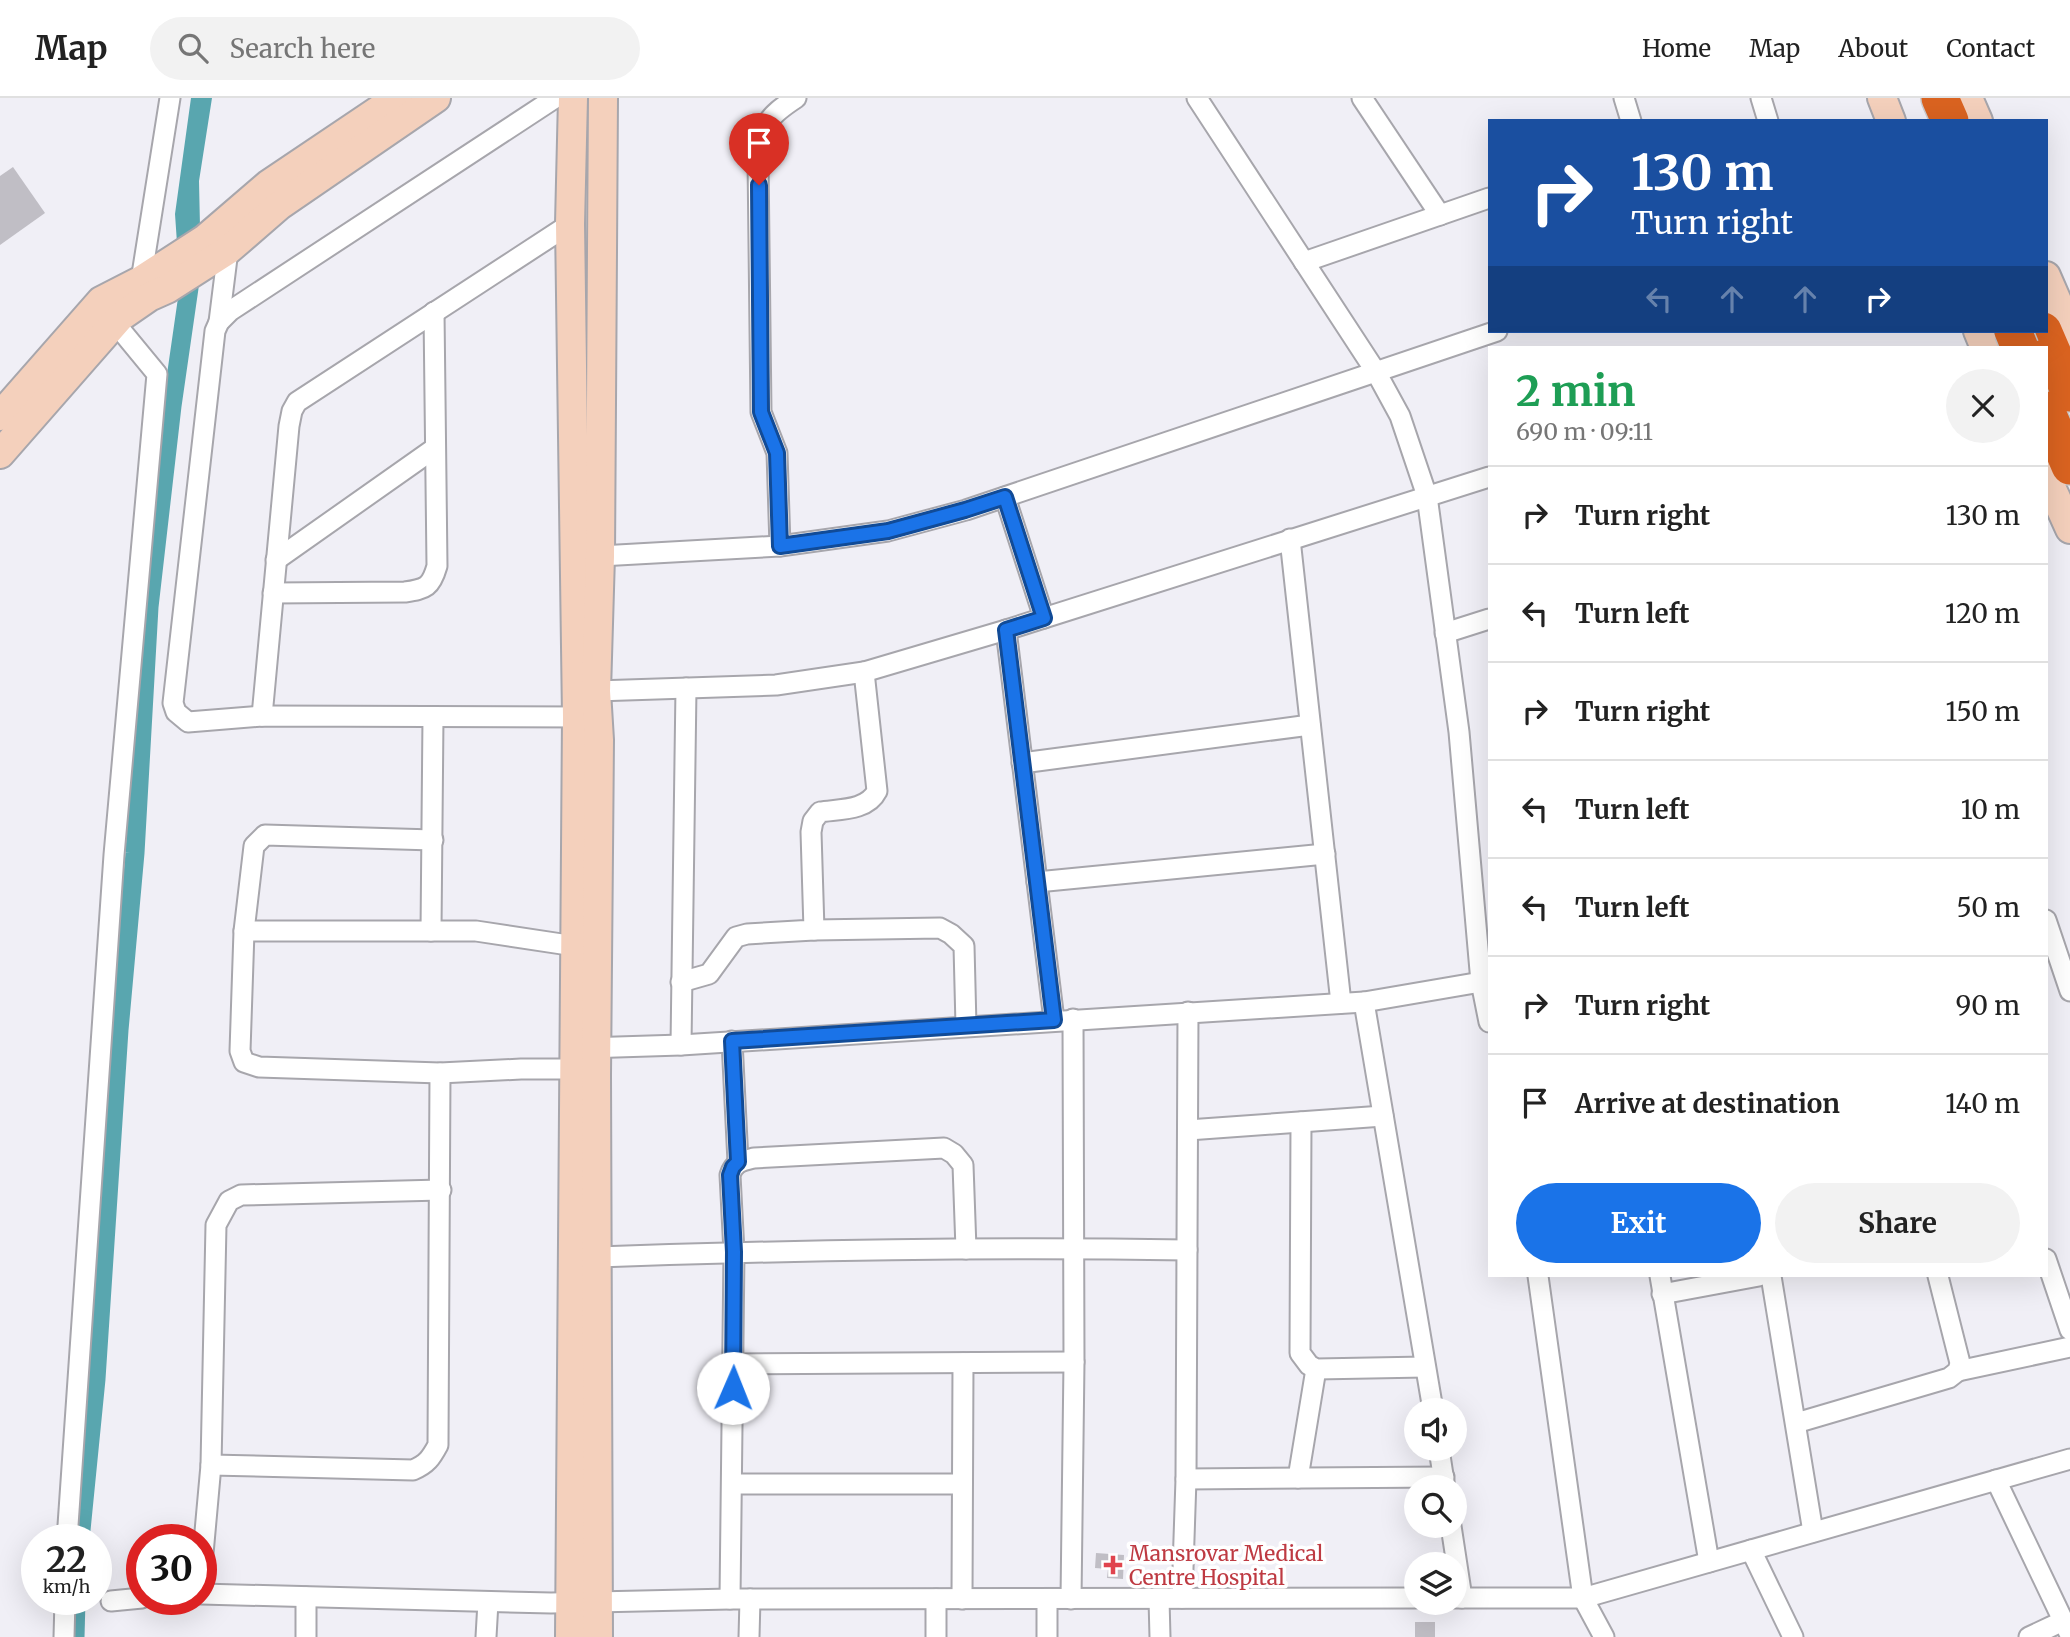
<!DOCTYPE html>
<html lang="en">
<head>
<meta charset="utf-8">
<style>
  :root { --surface:#fff; --page:#f2f2f2; --text:#222; --muted:#767676; --line:#e0e0e0; --accent:#1a73e8 }
  body { margin:0; font-family:Merriweather,serif; background:var(--page); color:var(--text); height:100vh; display:flex; flex-direction:column; font-size:26px; white-space:nowrap }
  * { box-sizing:border-box; margin:0 }
  p { font-size:23px; color:var(--muted) }
  .icon { flex:none; width:38px; height:38px; fill:none; stroke:currentColor; stroke-width:2; stroke-linecap:round; stroke-linejoin:round }
  .map { position:relative; flex:1; overflow:hidden }
  .sheet { position:absolute; left:1488px; top:248px; width:560px; height:931px; display:flex; flex-direction:column; background:var(--surface); border-radius:0px; box-shadow:0 7px 28px #0002 }
  .sheet>* { flex:none }
  .hud { position:absolute; left:1488px; top:21px; width:560px; height:214px; border-radius:0px; box-shadow:0 7px 28px #0002; background:#1a4fa0; color:#fff; overflow:hidden }
  .buttons { position:absolute; left:1404px; top:1300px; display:grid; gap:14px }
  .buttons a { display:grid; place-items:center; width:63px; height:63px; border-radius:50%; background:var(--surface); box-shadow:0 7px 28px #0002; font-size:35px }
  .speed { position:absolute; left:21px; top:1426px; display:flex; gap:14px; font-size:35px; font-weight:700; text-align:center }
  .speed>* { display:grid; place-content:center; width:91px; height:91px; border-radius:50%; background:var(--surface); box-shadow:0 7px 28px #0002; line-height:1 }
  .speed small { font-size:18px; font-weight:400 }
  .speed .limit { border:10px solid #d22; background:#fff; color:#111 }
  .pin { position:absolute; display:grid; place-items:center; width:60px; height:60px; color:#fff; margin:-72px -30px; border-radius:50% 50% 50% 0; rotate:-45deg; box-shadow:0 0 7px #0007 }
  .pin .icon { rotate:45deg }
  .me { position:absolute; width:77px; margin:-38px; rotate:1deg; stroke-linejoin:round; filter:drop-shadow(0 0 5px #0008) }
  .turn { display:flex; align-items:center; gap:24px; height:147px; padding:0 28px; font-size:32px }
  .turn .icon { width:91px; height:91px; stroke-width:2.5 }
  .turn b { display:block; font-size:49px; line-height:60px }
  .lanes { display:flex; align-items:center; height:66px; padding:0 28px; background:#0003; justify-content:center; gap:35px; direction:ltr }
  .lanes .off { opacity:.35 }
  .round { display:grid; place-items:center; flex:none; width:74px; height:74px; border-radius:37px; background:var(--page) }
  .head { display:flex; align-items:center; justify-content:space-between; height:119px; padding:0 28px }
  h1 { font-size:42px; font-weight:700; line-height:52px; color:#1e9e55 }
  .primary-button { display:flex; gap:14px; margin-top:auto; padding:14px 28px }
  .primary-button a { flex:1; height:80px; border-radius:42px; background:var(--accent); color:#fff; font-size:28px; font-weight:700; line-height:80px; text-align:center }
  .primary-button a+a { background:var(--page); color:var(--text) }
  ul { padding:0; list-style:none }
  li { display:flex; align-items:center; gap:21px; height:98px; padding:0 28px; border-top:2px solid var(--line) }
  li div { flex:1 }
  li b { display:block; font-size:26px }
  li em { font-style:normal }
  header { display:flex; align-items:center; gap:42px; box-sizing:border-box; height:98px; padding:0 35px; background:var(--surface); border-bottom:2px solid var(--line) }
  header strong { font-size:33px }
  nav { display:flex; gap:38px; margin-inline-start:auto; font-size:24px }
  .search { width:490px; height:63px; background:var(--page); display:flex; align-items:center; gap:18px; box-sizing:border-box; padding:0 24px; border-radius:38px; color:var(--muted); font-size:26px }
  .map>svg:first-child { display:block }
</style>
</head>
<body>
<header>
<strong>Map</strong>
<div class="search"><svg class="icon" aria-label="search" viewBox="0 0 24 24"><circle cx="10" cy="10" r="6"/><path d="M15 15l6 6"/></svg>Search here</div>
<nav><a>Home</a><a>Map</a><a>About</a><a>Contact</a></nav>
</header>
<div class="map">
<svg width="2070" height="1539" viewBox="0 0 2070 1539">
  <rect width="100%" height="100%" fill="#f0eff6"/>
  <polygon fill="#59a6af" points="191,0 212,0 199,83 200,129 177,145 175,116"/>
  <g fill="none" stroke-linecap="round" stroke-linejoin="round">
    <g stroke="#59a6af" stroke-width="19">
      <polyline points="80,1442 96,1281 119,932 135,755 149,509 172,308 189,190 189,168"/>
      <polyline points="75,1539 76,1502"/>
    </g>
  </g>
  <g fill="#c0bec5">
    <polygon points="13,69 45,115 0,147 0,78"/>
    <polygon points="1096,1455 1124,1457 1123,1481 1107,1480 1108,1471 1095,1470"/>
    <rect x="1415" y="1524" width="20" height="15"/>
  </g>
  <g fill="none" stroke-linecap="round" stroke-linejoin="round">
    <defs>
      <g id="street">
        <polyline points="555,0 230,213 219,224 215,233 173,605 176,614 188,624 262,618 587,619"/>
        <polyline points="1197,0 1376,274 1400,318 1427,398 1459,634 1481,884 1489,924"/>
        <polyline points="1362,0 1440,117"/>
        <polyline points="1624,0 1631,23"/>
        <polyline points="1761,0 1768,23"/>
        <polyline points="1304,164 1489,100"/>
        <polyline points="140,189 170,0"/>
        <polyline points="219,224 228,152 226,146"/>
        <polyline points="1005,399 1044,520"/>
        <polyline points="1290,441 1341,905"/>
        <path d="M780,448L777,355L761,314L758,62C765,25 764,21 796,0"/>
        <polyline points="600,458 780,448 888,433 966,412 1497,233"/>
        <polyline points="276,462 435,350"/>
        <path d="M273,495L405,494C426,491 431,489 437,468L434,214"/>
        <polyline points="1006,532 1054,922"/>
        <polyline points="1445,535 1489,521"/>
        <polyline points="596,593 776,587 864,574 1006,532 1489,379"/>
        <polyline points="262,618 289,328 292,313 297,304 570,126"/>
        <polyline points="1022,665 1310,627"/>
        <polyline points="433,742 265,737 254,748 244,833 240,953 244,964 259,969 440,975 521,971 574,971"/>
        <polyline points="1037,784 1325,756"/>
        <polyline points="2046,822 2070,893"/>
        <polyline points="814,832 940,830 951,836 964,848 966,928"/>
        <polyline points="244,833 476,833 575,848"/>
        <polyline points="431,833 433,619"/>
        <path d="M681,884L709,876L736,839L747,836L814,832L811,734L813,723L820,714C839,711 867,713 877,693L864,574"/>
        <polyline points="1364,904 1433,1312"/>
        <polyline points="732,943 738,1064"/>
        <polyline points="681,947 686,590"/>
        <polyline points="585,950 681,947 1364,904 1481,884"/>
        <polyline points="1301,1024 1300,1255 1309,1267 1316,1271 1425,1269"/>
        <polyline points="1188,1032 1383,1018"/>
        <path d="M598,1159C794,1152 991,1149 1187,1152"/>
        <polyline points="2046,1161 2070,1232"/>
        <polyline points="1538,1178 1583,1500 1604,1539"/>
        <polyline points="1660,1178 1709,1464"/>
        <polyline points="1771,1178 1813,1434"/>
        <polyline points="1662,1196 1759,1178"/>
        <polyline points="734,1266 1074,1264"/>
        <polyline points="1958,1273 2070,1249"/>
        <polyline points="1796,1325 1949,1280 1958,1273 1960,1265 1938,1178"/>
        <polyline points="1439,1351 1445,1390"/>
        <path d="M211,1367L413,1372C427,1366 431,1360 438,1347L440,975"/>
        <polyline points="1298,1380 1316,1271"/>
        <polyline points="1186,1381 1444,1379"/>
        <polyline points="1996,1382 2070,1537"/>
        <polyline points="732,1386 962,1386"/>
        <polyline points="1451,1428 1462,1500"/>
        <polyline points="67,1442 114,757 157,276 115,225"/>
        <polyline points="1751,1452 1793,1539"/>
        <polyline points="201,1478 211,1367 216,1127 229,1103 241,1097 441,1092"/>
        <polyline points="201,1496 551,1505 730,1501 1416,1500"/>
        <polyline points="306,1499 306,1539"/>
        <polyline points="1182,1500 1186,1381 1188,914"/>
        <polyline points="1454,1500 1583,1500 2070,1361"/>
        <path d="M730,1501L734,1154L730,1077C734,1064 742,1063 754,1060L944,1050L954,1056L963,1067L966,1151"/>
        <polyline points="962,1501 963,1265"/>
        <polyline points="1047,1501 1047,1539"/>
        <polyline points="1071,1501 1074,1264 1073,921"/>
        <polyline points="1159,1501 1160,1539"/>
        <polyline points="111,1503 142,1500"/>
        <polyline points="64,1539 65,1502"/>
        <polyline points="486,1539 488,1504"/>
        <polyline points="749,1539 750,1501"/>
        <polyline points="936,1539 936,1501"/>
        <polyline points="2029,1539 2063,1523"/>
      </g>
      <g id="secondary">
        <polyline points="1882,0 1891,23"/>
        <polyline points="1968,0 1978,23"/>
        <polyline points="2046,178 2070,233"/>
        <polyline points="1978,233 1985,250"/>
        <polyline points="0,318 101,203 140,183 205,141 269,86 397,0"/>
        <polyline points="0,356 120,219 149,199 167,191 228,152 280,107 436,0"/>
        <polyline points="2046,378 2070,431"/>
        <polyline points="570,1539 577,619 570,126 573,0"/>
        <polyline points="598,1539 596,977 599,642 596,593 600,458 603,0"/>
      </g>
      <g id="highway">
        <polyline points="1940,0 1950,23"/>
        <polyline points="2043,233 2070,295"/>
        <polyline points="2046,312 2070,368"/>
      </g>
    </defs>
    <use href="#street" stroke="#a7a6ac" stroke-width="23"/>
    <use href="#secondary" stroke="#a7a6ac" stroke-width="32"/>
    <use href="#highway" stroke="#cccbcc" stroke-width="40"/>
    <use href="#street" stroke="#fff" stroke-width="19"/>
    <use href="#secondary" stroke="#f4d0bc" stroke-width="28"/>
    <use href="#highway" stroke="#da6320" stroke-width="37"/>
    <defs>
      <polyline id="highway-bridge" points="2013,233 2020,250"/>
    </defs>
    <use href="#highway-bridge" stroke="#cccbcc" stroke-width="40" stroke-linecap="butt"/>
    <use href="#highway-bridge" stroke="#da6320" stroke-width="37"/>
  </g>
  <g fill="none" stroke-linecap="round" stroke-linejoin="round">
    <defs>
      <polyline id="route" points="733,1290 734,1154 730,1077 733,1069 738,1064 732,943 1054,922 1006,532 1044,520 1005,399 965,412 888,433 780,448 777,355 761,314 759,87"/>
    </defs>
    <use href="#route" stroke="#114b97" stroke-width="18"/>
    <use href="#route" stroke="#1a73e8" stroke-width="12"/>
  </g>
  <path fill="#e0444e" stroke="#fff" stroke-width="2.5" d="M1109.5 1456.5h7v7h7v7h-7v7h-7v-7h-7v-7h7z"/>
  <g text-anchor="middle" dominant-baseline="central" stroke-width="7" stroke-linejoin="round" paint-order="stroke">
    <g font-size="21" fill="#be3a42" stroke="#fff" text-anchor="start">
      <text x="1129" y="1455">Mansrovar Medical<tspan x="1129" dy="24">Centre Hospital</tspan></text>
    </g>
  </g>
</svg>
<div class="buttons">
<a><svg class="icon" aria-label="sound" viewBox="0 0 24 24"><path d="M4 9h4l5-4v14l-5-4H4zM17 9q2 3 0 6"/></svg></a>
<a><svg class="icon" aria-label="search" viewBox="0 0 24 24"><circle cx="10" cy="10" r="6"/><path d="M15 15l6 6"/></svg></a>
<a><svg class="icon" aria-label="layers" viewBox="0 0 24 24"><path d="M12 4l9 5-9 5-9-5zM3 14l9 5 9-5"/></svg></a>
</div>
<div class="speed"><div>22<small>km/h</small></div><div class="limit">30</div></div>
<div class="pin" style="left:759px;top:87px;background:#d93025"><svg class="icon" aria-label="arrive" viewBox="0 0 24 24"><path d="M6 21V4h12l-3 4 3 4H6"/></svg></div>
<svg class="me" style="left:733px;top:1290px" viewBox="-20 -20 40 40"><circle r="19" fill="#fff"/><path d="M0-13L10 11 0 6-10 11z" fill="#1a73e8"/></svg>
<div class="hud">
<div class="turn"><svg class="icon" aria-label="right" viewBox="0 0 24 24"><path d="M7 20v-9h11M14 6l5 5-5 5"/></svg><div><b>130 m</b>Turn right</div></div>
<div class="lanes"><svg class="icon off" aria-label="left" viewBox="0 0 24 24"><path d="M17 20v-9H6M10 6l-5 5 5 5"/></svg><svg class="icon off" aria-label="ahead" viewBox="0 0 24 24"><path d="M12 20V5M6 11l6-6 6 6"/></svg><svg class="icon off" aria-label="ahead" viewBox="0 0 24 24"><path d="M12 20V5M6 11l6-6 6 6"/></svg><svg class="icon" aria-label="right" viewBox="0 0 24 24"><path d="M7 20v-9h11M14 6l5 5-5 5"/></svg></div>
</div>
<section class="sheet">
<div class="head"><div><h1>2 min</h1><p>690 m · 09:11</p></div><a class="round"><svg class="icon" aria-label="close" viewBox="0 0 24 24"><path d="M6 6l12 12M18 6L6 18"/></svg></a></div>
<ul>
<li><svg class="icon" aria-label="right" viewBox="0 0 24 24"><path d="M7 20v-9h11M14 6l5 5-5 5"/></svg><div><b>Turn right</b></div><em>130 m</em></li>
<li><svg class="icon" aria-label="left" viewBox="0 0 24 24"><path d="M17 20v-9H6M10 6l-5 5 5 5"/></svg><div><b>Turn left</b></div><em>120 m</em></li>
<li><svg class="icon" aria-label="right" viewBox="0 0 24 24"><path d="M7 20v-9h11M14 6l5 5-5 5"/></svg><div><b>Turn right</b></div><em>150 m</em></li>
<li><svg class="icon" aria-label="left" viewBox="0 0 24 24"><path d="M17 20v-9H6M10 6l-5 5 5 5"/></svg><div><b>Turn left</b></div><em>10 m</em></li>
<li><svg class="icon" aria-label="left" viewBox="0 0 24 24"><path d="M17 20v-9H6M10 6l-5 5 5 5"/></svg><div><b>Turn left</b></div><em>50 m</em></li>
<li><svg class="icon" aria-label="right" viewBox="0 0 24 24"><path d="M7 20v-9h11M14 6l5 5-5 5"/></svg><div><b>Turn right</b></div><em>90 m</em></li>
<li><svg class="icon" aria-label="arrive" viewBox="0 0 24 24"><path d="M6 21V4h12l-3 4 3 4H6"/></svg><div><b>Arrive at destination</b></div><em>140 m</em></li>
</ul>
<div class="primary-button"><a>Exit</a><a>Share</a></div>
</section>
</div>
</body>
</html>
